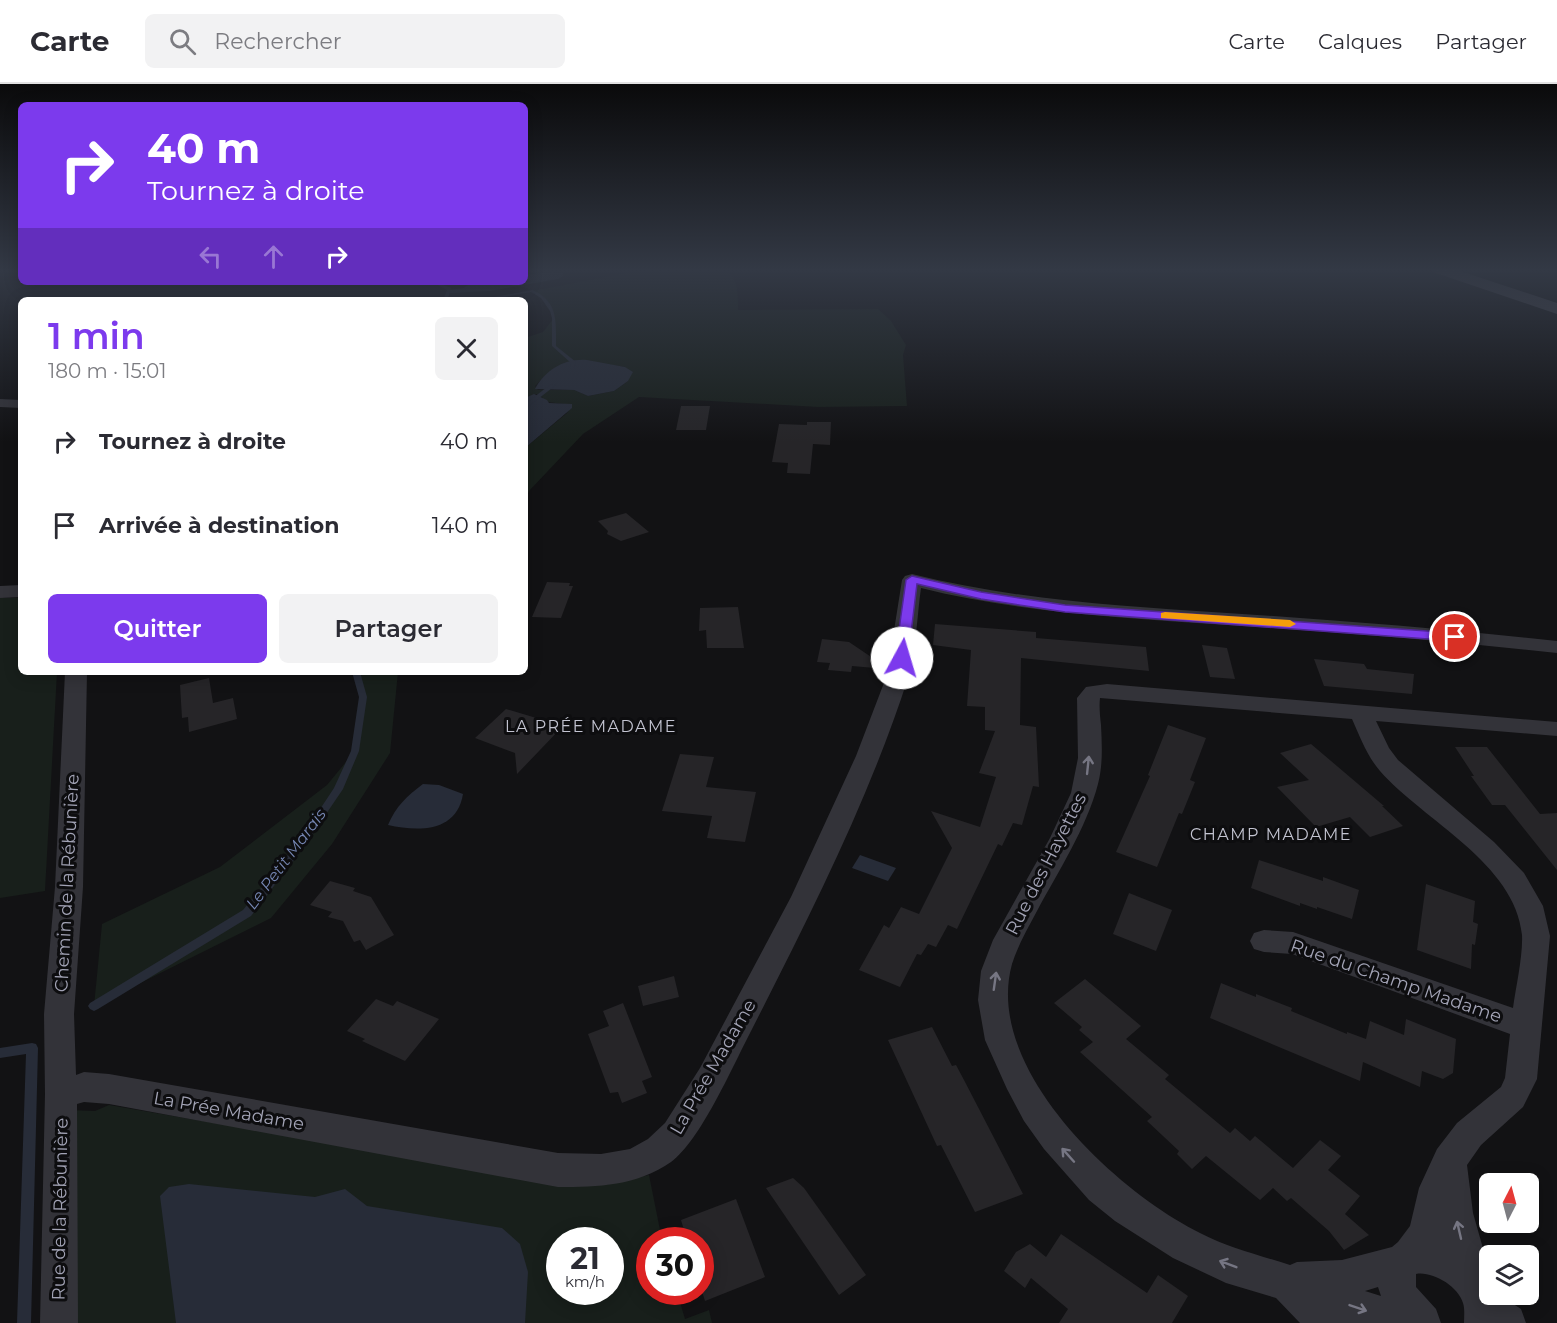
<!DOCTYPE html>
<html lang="fr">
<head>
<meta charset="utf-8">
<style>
  :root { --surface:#fff; --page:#f2f2f3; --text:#2b2b33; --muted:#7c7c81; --line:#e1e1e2; --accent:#7c3aed }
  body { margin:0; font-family:Montserrat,sans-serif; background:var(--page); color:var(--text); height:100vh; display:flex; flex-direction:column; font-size:22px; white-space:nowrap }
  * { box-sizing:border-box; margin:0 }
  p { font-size:20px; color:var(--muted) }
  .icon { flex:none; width:33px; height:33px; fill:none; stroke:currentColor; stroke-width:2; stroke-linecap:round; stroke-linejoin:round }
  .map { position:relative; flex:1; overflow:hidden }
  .details { position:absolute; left:18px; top:213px; width:510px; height:378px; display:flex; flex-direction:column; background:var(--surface); border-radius:9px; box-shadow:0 3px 15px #0003 }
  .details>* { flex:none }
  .top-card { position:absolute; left:18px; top:18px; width:510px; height:183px; border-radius:9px; box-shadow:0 3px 15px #0003; background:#7c3aed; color:#fff; overflow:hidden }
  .needle { width:39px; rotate:6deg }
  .buttons { position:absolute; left:1479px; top:1089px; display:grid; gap:12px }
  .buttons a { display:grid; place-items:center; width:60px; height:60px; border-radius:9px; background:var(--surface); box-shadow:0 3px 15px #0003; font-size:30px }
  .speed { position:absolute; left:546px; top:1143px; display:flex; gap:12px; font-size:30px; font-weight:700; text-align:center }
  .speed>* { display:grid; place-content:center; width:78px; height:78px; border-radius:50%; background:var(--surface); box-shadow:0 3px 15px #0003; line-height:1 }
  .speed small { font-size:15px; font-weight:400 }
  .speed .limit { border:9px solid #d22; background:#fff; color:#111 }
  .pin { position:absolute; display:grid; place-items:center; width:51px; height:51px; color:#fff; margin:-26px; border:3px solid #fff; border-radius:50%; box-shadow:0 2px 6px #0007 }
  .me { position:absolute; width:66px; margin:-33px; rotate:6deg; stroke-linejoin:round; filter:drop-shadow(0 0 4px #0008) }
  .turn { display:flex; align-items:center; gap:21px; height:126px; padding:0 30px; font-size:27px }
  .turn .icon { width:78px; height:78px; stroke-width:2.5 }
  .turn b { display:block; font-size:42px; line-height:51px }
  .lanes { display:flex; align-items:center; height:57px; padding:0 30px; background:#0003; justify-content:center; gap:30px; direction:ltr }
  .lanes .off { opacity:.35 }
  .round { display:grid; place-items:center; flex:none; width:63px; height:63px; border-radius:9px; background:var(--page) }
  .headline { display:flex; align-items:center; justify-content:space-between; height:102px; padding:0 30px }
  h1 { font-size:36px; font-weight:600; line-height:45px; color:var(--accent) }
  .button { display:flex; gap:12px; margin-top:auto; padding:12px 30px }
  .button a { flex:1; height:69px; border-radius:9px; background:var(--accent); color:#fff; font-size:24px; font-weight:600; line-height:69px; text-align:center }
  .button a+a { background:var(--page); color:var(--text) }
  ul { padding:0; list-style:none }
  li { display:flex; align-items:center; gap:18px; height:84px; padding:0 30px }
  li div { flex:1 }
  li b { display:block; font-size:22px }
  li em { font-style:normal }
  header { display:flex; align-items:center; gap:36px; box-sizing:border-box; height:84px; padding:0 30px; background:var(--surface); border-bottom:2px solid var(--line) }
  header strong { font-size:28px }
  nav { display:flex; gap:33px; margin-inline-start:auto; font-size:21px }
  .search { width:420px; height:54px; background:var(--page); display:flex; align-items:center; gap:15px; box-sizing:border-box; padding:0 21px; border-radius:9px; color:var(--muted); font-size:22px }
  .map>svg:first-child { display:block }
</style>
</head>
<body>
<header>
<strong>Carte</strong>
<div class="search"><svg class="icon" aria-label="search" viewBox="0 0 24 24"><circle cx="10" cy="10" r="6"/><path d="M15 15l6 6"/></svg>Rechercher</div>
<nav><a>Carte</a><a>Calques</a><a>Partager</a></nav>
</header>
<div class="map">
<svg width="1557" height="1239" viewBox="0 0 1557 1239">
  <rect width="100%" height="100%" fill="#121214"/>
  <g fill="#181f1b" fill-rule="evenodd">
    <path d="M649,185H723C739,192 738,211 738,226L878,225L891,237L906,261L903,271L907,322L818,323L639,313L583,350L529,407L525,416V364L567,329L572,321L548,318L537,310L525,314V254L543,248L554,234C551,221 544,213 532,207ZM579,276L625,283L628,297L614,307L588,312L574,306H538L535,302L544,293Z"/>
    <polygon points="0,514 21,514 21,588 57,588 45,807 0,814"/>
    <polygon points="356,588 398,588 390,669 332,760 271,834 94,922 102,840 220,783 327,701 355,667 363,613"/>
    <path d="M109,1021L553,1097L604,1101L649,1091L662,1156H650V1208H677L685,1235L709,1226L712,1239H67V1026L95,1027ZM560,1156H610V1208H560Z"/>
  </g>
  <g fill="#272c38">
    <polygon points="557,187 563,189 563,192 558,195 490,207 447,209 448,206 464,204 470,199 525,198 525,191"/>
    <path d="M587,276L625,283L633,288L628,297L614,307L588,312L574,306L535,305C545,286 565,274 587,276Z"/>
    <polygon points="534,310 547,316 549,319 572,320 572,324 525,364 525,314"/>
    <path d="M423,700L439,701L463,710C457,748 419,748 388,741C396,722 407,712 423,700Z"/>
    <polygon points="860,771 896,784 888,797 852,784"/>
    <polygon points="189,1100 315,1113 345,1105 367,1122 502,1144 520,1160 528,1188 525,1239 176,1239 160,1112 169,1103"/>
  </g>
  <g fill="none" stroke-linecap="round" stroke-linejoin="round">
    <g fill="#272c38" fill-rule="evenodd">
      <polygon points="432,198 437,198 451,204 448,214 450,216 445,216 444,214 447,206"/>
      <path d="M532,206C558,217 556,236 556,262L576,278L574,285H570L571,279L552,262V234L550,227L541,214L531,208L488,216H478Z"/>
      <polygon points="551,300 556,301 525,325 525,320"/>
      <polygon points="352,588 360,588 367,613 359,667 343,705 303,764 251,832 98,925 94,927 90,925 88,922 90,919 243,826 297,760 334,704 351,667 359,613"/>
      <polygon points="32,959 36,960 38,964 31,1239 17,1239 26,970 0,974 0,964"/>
    </g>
  </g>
  <g fill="#262528">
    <polygon points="681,322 710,322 706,346 676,346"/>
    <polygon points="807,338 831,338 830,361 813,360 810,390 787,389 788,379 772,378 779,340 807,341"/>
    <polygon points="626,429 649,448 621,457 607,450 608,447 598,437"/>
    <polygon points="547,498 570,499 569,502 573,502 561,534 532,533"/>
    <polygon points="738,523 744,564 707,564 706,546 699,547 700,524"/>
    <polygon points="935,540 1036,548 1036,554 1146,563 1149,587 1021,574 1020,641 1036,643 1039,703 1033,702 1022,741 1013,739 1002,762 998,760 957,845 948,841 936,863 928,860 921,871 917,870 900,903 859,886 884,841 889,844 901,823 919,830 952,764 931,727 980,743 996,693 979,689 995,647 985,646 985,623 967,622 971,566 933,561"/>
    <polygon points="822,555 849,558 886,583 886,585 852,582 851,588 828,586 830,579 817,578"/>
    <polygon points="1202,561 1227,564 1235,595 1210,593"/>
    <polygon points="1314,575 1364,580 1367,585 1414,590 1412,610 1324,602"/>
    <polygon points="209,594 213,619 233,614 237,635 189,648 188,633 182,634 180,601"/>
    <polygon points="506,625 563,642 517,690 515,669 475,654"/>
    <polygon points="1168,641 1206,654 1190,696 1195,698 1182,730 1179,729 1157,783 1116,768 1150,692 1148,691"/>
    <polygon points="1311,660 1384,722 1382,722 1403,742 1370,753 1350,733 1316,743 1277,703 1309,696 1280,669"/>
    <polygon points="1455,663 1487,663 1540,730 1557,729 1557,786 1505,721 1492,721 1471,692 1474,692"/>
    <polygon points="680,670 714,673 706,703 756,708 745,758 707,754 712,732 662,727"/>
    <polygon points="1259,776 1323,797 1323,793 1359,806 1352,835 1317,823 1317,825 1300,819 1300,822 1251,804"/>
    <polygon points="330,797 355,804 353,807 371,813 394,851 366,866 360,856 354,858 343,837 328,833 332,828 310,821"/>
    <polygon points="1426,800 1475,817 1473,838 1478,840 1475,861 1472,860 1471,885 1417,866"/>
    <polygon points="1129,809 1172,826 1156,867 1113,850"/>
    <polygon points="674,892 679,913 643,922 638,902"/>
    <polygon points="1085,895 1141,942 1126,955 1169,991 1165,995 1230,1049 1235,1044 1250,1057 1255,1052 1293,1084 1320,1056 1341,1072 1328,1086 1360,1112 1345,1130 1369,1151 1344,1166 1329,1147 1291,1114 1287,1117 1273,1104 1260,1116 1206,1072 1192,1085 1177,1070 1179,1067 1147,1037 1152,1033 1080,968 1093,958 1079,946 1082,943 1054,919"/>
    <polygon points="1221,899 1256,913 1256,910 1292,924 1291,927 1347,950 1347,948 1366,955 1370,937 1404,951 1406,935 1456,955 1453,989 1443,995 1422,987 1420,1003 1363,978 1360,997 1210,934"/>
    <polygon points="376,915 393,922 397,917 439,935 405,977 362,957 365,955 347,947"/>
    <polygon points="623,919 652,993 642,997 647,1009 622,1019 618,1008 610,1009 588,950 609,942 603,927"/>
    <polygon points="932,943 952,982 956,981 964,996 1023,1110 975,1128 941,1061 937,1062 888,956"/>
    <polygon points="793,1094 804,1104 866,1191 839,1211 766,1104"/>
    <polygon points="736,1115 765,1193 705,1217 700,1201 700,1156 687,1156 681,1136"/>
    <polygon points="1061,1150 1147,1209 1158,1191 1188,1212 1172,1239 1059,1239 1068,1225 1031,1194 1025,1204 1004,1187 1016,1168 1030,1160 1046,1173"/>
  </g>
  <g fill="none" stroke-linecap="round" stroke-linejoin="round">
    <g fill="#333339" fill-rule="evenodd">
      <polygon points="0,315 21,316 21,324 0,323"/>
      <path d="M912,490C1016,516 1120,522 1227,529C1337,536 1447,545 1557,557V569C1447,557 1337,548 1227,541C1124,534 1021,529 921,504C917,532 916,568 908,594C868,718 808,835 749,951C732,984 700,1057 671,1078C636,1102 599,1103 558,1103L109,1020L84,1018L77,1020L78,1239H40L45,1010L44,930L55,803L65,588H87L83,803L74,930L76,991L84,988L109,990L558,1069L601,1070L630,1065L648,1055L665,1039L700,984L791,813L856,672L887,591L902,496L905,492Z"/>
      <polygon points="21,501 21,513 0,514 0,502"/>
      <path d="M1107,600L1557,638V652L1376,637L1389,664L1398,676L1494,758L1524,789L1543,822L1550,852L1537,995L1523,1023L1481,1061L1467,1081L1473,1129L1490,1189V1210H1498L1521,1225L1526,1239H1464C1464,1233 1465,1225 1463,1219C1458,1202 1432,1187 1416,1190V1203L1436,1225L1441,1239H1300L1276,1214L1226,1199L1173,1174L1115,1137L1089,1116L1044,1065L1024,1037L1007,1005L985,956L978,916L981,887L993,856L1050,754L1071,709L1078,674L1077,614L1086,603ZM1100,614L1352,635C1360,653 1367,672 1380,687C1424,737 1515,779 1522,851C1523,872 1516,902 1513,924L1293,848L1264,846L1254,849L1250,857L1254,865L1264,868L1292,870L1510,950L1505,994L1501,1003L1457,1039L1437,1065L1419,1104L1410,1142L1398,1158L1392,1163L1342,1176L1297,1178L1290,1181C1259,1171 1229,1164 1200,1149C1117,1108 983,985 1012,880C1018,861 1028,844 1037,827C1059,786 1086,745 1098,700C1103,681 1102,661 1101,641C1100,632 1099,622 1100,614ZM1378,1203L1381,1212L1365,1207Z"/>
    </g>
    <polygon fill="#414149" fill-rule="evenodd" points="1431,185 1454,185 1557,219 1557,230 1433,188"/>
  </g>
  <defs><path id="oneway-shaft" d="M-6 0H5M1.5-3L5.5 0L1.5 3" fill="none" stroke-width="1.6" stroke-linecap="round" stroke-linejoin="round" transform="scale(1.5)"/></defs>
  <g stroke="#767683">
    <use href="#oneway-shaft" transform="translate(1088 681) rotate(-84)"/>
    <use href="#oneway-shaft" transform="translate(995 897) rotate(-82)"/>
    <use href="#oneway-shaft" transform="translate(1068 1071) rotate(-132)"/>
    <use href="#oneway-shaft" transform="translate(1459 1146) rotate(-103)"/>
    <use href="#oneway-shaft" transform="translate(1228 1180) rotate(-159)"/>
    <use href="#oneway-shaft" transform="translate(1358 1224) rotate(19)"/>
  </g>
  <linearGradient id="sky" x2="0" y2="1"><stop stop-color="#0a0a0b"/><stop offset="0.52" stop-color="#333945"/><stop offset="1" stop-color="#333945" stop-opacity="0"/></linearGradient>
  <rect width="1557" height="358" fill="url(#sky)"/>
  <polygon fill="#7c3aed" stroke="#51269a" stroke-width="1.5" points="912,492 981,508 1065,521 1455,549 1462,553 1455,557 1065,528 981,515 917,500 908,574 902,578 895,574 906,496"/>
  <polygon fill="#f59e0b" points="1165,528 1290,536 1296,540 1290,543 1161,534 1161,529"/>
  <g text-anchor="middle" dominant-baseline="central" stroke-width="6" stroke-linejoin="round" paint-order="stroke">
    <g font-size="16" letter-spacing="1.5" fill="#c3c4d1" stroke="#0d0d0f">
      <text x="591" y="642">LA PRÉE MADAME</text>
      <text x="1271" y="750">CHAMP MADAME</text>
    </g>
    <g font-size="16" font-style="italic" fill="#7687b4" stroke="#0d0d0f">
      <text transform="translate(286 775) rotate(-53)">Le Petit Marais</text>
    </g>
    <g font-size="18" fill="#a2a3b5" stroke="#0d0d0f">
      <text transform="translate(1046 780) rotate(-63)">Rue des Hayettes</text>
      <text transform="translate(67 799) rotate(-87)">Chemin de la Rébunière</text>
      <text transform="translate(1396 897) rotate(19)">Rue du Champ Madame</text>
      <text transform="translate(713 983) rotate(-60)">La Prée Madame</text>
      <text transform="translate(229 1027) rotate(10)">La Prée Madame</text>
      <text transform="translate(60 1125) rotate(-89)">Rue de la Rébunière</text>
    </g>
  </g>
</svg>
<div class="buttons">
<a><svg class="needle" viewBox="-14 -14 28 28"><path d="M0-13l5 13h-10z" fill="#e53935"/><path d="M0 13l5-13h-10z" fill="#7c7c81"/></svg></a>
<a><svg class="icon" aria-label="layers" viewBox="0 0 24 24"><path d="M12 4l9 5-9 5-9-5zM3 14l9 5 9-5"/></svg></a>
</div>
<div class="speed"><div>21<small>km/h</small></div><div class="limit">30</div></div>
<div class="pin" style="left:1455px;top:553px;background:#d93025"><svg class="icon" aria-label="arrive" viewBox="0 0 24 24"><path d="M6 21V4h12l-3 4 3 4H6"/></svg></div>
<svg class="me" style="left:902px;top:574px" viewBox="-20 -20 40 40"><circle r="19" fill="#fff"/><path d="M0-13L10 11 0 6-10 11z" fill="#7c3aed"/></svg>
<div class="top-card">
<div class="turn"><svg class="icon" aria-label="right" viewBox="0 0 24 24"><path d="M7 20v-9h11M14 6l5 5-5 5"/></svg><div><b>40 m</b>Tournez à droite</div></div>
<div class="lanes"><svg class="icon off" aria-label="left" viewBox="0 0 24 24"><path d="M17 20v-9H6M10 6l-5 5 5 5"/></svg><svg class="icon off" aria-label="ahead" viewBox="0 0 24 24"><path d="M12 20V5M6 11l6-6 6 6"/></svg><svg class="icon" aria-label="right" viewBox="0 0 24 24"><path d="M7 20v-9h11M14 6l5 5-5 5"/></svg></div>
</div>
<section class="details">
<div class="headline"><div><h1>1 min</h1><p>180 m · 15:01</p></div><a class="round"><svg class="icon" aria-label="close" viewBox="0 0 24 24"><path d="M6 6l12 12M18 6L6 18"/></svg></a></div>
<ul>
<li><svg class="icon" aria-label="right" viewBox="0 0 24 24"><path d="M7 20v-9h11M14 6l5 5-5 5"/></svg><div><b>Tournez à droite</b></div><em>40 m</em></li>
<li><svg class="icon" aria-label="arrive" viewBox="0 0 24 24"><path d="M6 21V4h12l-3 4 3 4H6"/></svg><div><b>Arrivée à destination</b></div><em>140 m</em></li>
</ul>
<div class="button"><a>Quitter</a><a>Partager</a></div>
</section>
</div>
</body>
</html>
